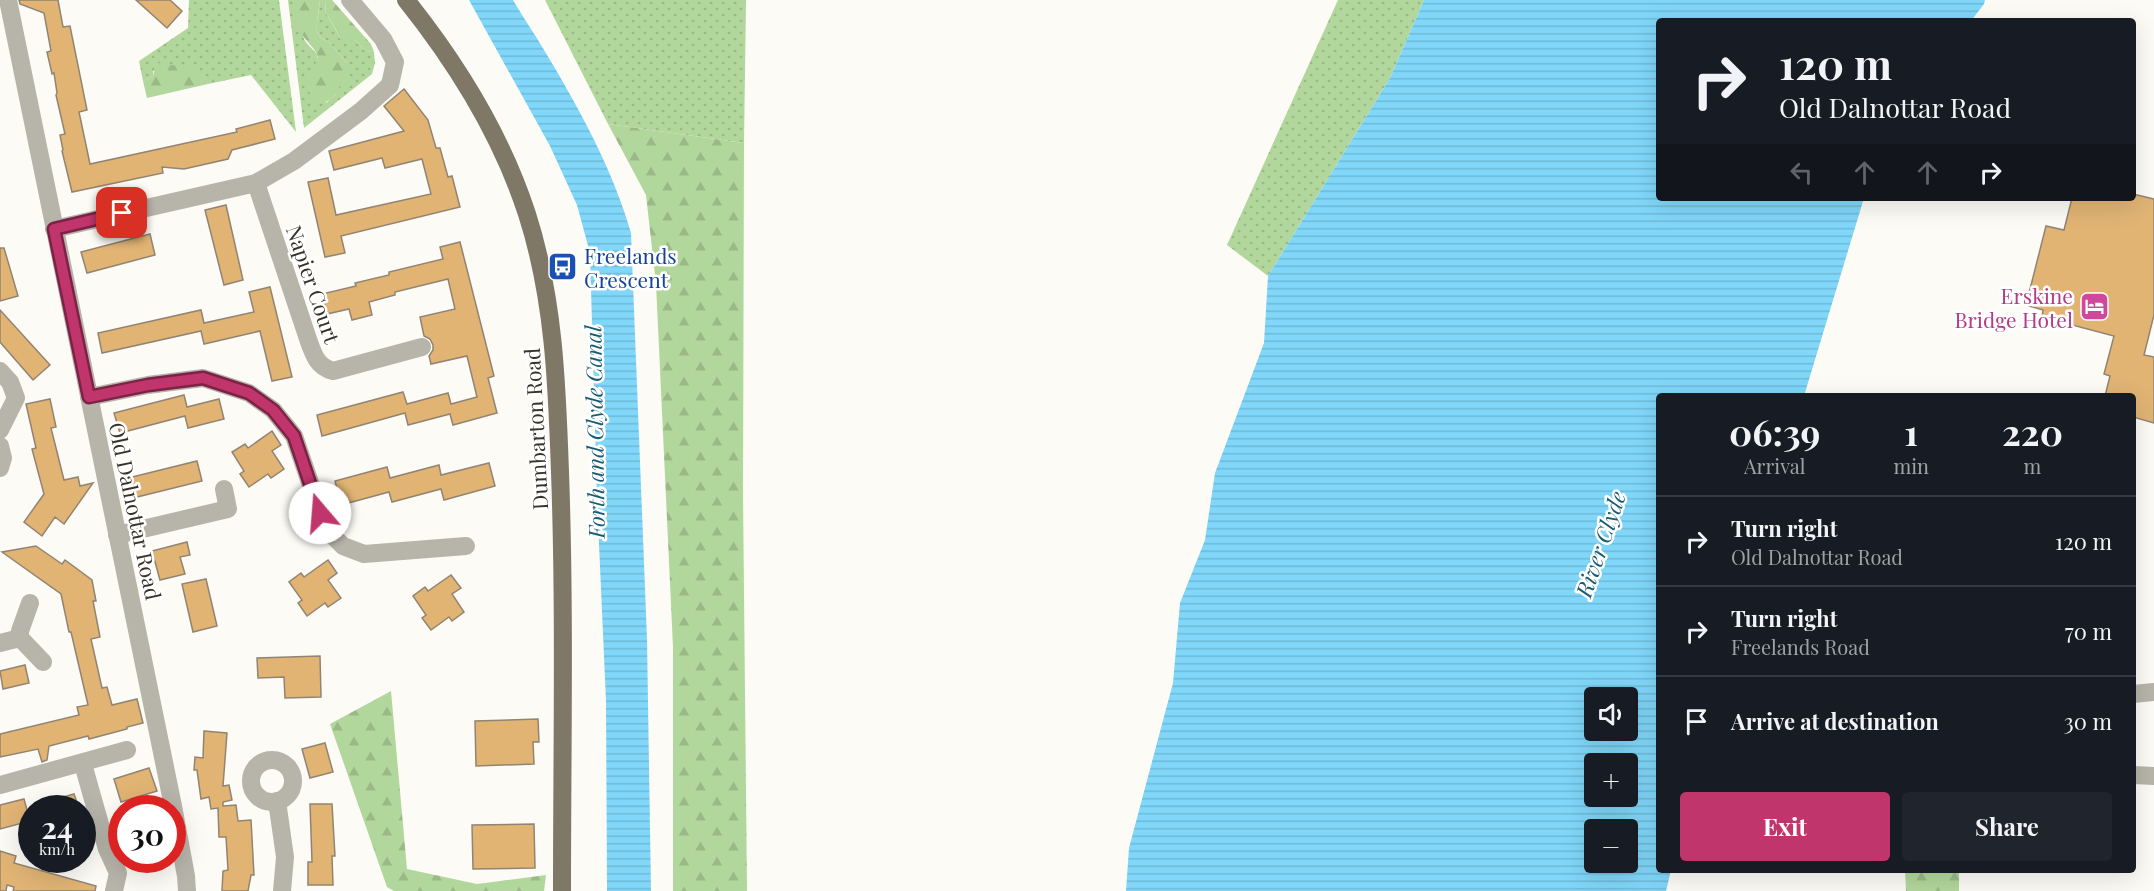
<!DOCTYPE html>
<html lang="en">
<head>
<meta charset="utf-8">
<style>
  :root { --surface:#171b24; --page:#20242c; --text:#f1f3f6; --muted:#9ea1a6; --line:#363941; --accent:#c0356b }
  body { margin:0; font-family:"Playfair Display",serif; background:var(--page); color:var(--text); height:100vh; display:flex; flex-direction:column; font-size:22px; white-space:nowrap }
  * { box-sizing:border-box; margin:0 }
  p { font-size:20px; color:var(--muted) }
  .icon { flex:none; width:33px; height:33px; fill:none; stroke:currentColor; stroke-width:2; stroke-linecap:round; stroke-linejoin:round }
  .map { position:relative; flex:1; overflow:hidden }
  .side { position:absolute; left:1656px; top:393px; width:480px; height:480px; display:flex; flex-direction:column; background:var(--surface); border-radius:6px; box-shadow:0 6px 24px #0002 }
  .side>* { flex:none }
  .guide { position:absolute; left:1656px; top:18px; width:480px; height:183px; border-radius:6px; box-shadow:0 6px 24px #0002; background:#171b24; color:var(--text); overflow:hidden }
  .fabs { position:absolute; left:1584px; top:687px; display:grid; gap:12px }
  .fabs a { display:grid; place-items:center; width:54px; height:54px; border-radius:6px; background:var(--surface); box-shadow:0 6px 24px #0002; font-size:30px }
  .speed { position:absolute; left:18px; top:795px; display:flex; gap:12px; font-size:30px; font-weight:700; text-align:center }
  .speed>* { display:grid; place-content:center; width:78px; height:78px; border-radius:50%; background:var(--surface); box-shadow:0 6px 24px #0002; line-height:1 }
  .speed small { font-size:15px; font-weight:400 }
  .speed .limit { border:9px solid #d22; background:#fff; color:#111 }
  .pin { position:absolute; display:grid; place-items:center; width:51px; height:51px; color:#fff; margin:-26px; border-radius:12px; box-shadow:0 3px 9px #0006 }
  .me { position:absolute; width:66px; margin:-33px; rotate:342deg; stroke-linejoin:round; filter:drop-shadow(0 0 4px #0008) }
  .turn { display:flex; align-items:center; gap:21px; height:126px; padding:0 24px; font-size:27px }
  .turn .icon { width:78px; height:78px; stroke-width:2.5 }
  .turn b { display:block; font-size:42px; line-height:51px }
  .lanes { display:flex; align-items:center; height:57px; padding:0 24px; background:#0003; justify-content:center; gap:30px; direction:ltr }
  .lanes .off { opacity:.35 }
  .eta { display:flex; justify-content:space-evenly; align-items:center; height:102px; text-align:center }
  .eta b { font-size:36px; font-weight:700; line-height:42px }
  .button { display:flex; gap:12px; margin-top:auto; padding:12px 24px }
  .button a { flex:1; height:69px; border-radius:6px; background:var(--accent); color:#fff; font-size:24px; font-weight:700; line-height:69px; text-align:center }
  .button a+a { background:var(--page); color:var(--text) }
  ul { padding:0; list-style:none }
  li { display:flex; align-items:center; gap:18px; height:90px; padding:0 24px; border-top:2px solid var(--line) }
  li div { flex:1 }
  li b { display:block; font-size:22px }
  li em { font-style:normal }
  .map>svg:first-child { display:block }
</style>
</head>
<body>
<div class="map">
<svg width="2154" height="891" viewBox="0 0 2154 891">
  <defs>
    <pattern id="green-dots" width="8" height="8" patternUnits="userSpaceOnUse" patternTransform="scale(1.5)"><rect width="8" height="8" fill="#b2d79c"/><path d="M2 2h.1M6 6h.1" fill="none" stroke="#9ab987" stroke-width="1.8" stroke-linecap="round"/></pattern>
    <pattern id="forest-firs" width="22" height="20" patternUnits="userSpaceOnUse" patternTransform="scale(1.5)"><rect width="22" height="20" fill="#b2d79c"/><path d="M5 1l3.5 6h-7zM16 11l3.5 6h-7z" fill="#9ab987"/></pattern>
    <pattern id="water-rules" width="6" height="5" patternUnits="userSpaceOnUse" patternTransform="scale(1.5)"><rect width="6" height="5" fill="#80d7f9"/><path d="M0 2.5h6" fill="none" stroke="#6fb9d6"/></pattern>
  </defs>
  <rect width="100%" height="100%" fill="#fdfbf6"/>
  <g fill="url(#green-dots)">
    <path d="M189,0H279L296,132L251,75L208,84C206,78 203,77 197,74C182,65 171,67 153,71V76L143,81L139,61L188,28Z"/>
    <path d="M288,0H295C298,11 300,34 306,42C311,50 319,51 318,62L313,66L326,103L335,95L347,63L329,42L321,38L316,30L320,0H325L326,13L341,39L355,40C361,46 365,53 374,52L375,63L372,74L304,128Z"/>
    <polygon points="545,0 746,0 744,143 608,124"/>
    <polygon points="1338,0 1424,0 1390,78 1268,276 1227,245"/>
  </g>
  <g fill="url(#forest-firs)">
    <path d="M295,0H320L316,30L321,38L329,42L347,63L350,73L349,80L340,85C335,97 330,103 317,103C306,93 304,79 313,66C316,62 318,64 318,58C318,50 301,37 298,28C294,18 295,9 295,0Z"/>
    <path d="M325,0H332L371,44L374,52C365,53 361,46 355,40H342L326,13Z"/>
    <polygon points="159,63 197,69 197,74 205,73 208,84 147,98 143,81 153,76 155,67"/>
    <polygon points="608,124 744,143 743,494 747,891 673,891 673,647 656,284 646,195"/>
    <polygon points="391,691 407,869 477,884 546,875 544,891 394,891 387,887 330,724"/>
    <polygon points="1905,870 1959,870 1959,891 1906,891"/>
  </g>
  <g fill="url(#water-rules)" fill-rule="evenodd">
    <path d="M469,0H513C524,19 536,36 547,55C580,110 613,170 631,233L647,639L651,891H607L606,701L597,499L590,253L577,205L550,146Z"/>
    <path d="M1424,0H1985L1984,4L1971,21H1659V198H1864L1804,396H1659V870H1671L1666,891H1126L1129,848L1173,683L1180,603L1205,540L1215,473L1264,343L1268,276L1390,78ZM1594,698H1628V730H1594ZM1594,764H1628V796H1594ZM1594,830H1628V862H1594Z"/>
  </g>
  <g fill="#e1b474" stroke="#928472" stroke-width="1.5">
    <polygon points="19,0 58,0 63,27 70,26 87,110 79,112 90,164 237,132 236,129 270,120 275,139 232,150 228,159 184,169 162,167 163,173 72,192 62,151 63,150 60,135 65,134 56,95 57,93 54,73 52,74 47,52 51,51 44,13 20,4"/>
    <polygon points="136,0 170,0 182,11 167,28"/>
    <polygon points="404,89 428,120 436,148 440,148 448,177 452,176 460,207 341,236 345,253 325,257 308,182 328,178 336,215 431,194 422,159 385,168 382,158 334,170 329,151 404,131 384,106"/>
    <polygon points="2133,194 2154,199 2154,315 2144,355 2154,357 2154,423 2133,417 2133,396 2105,396 2110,376 2104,374 2114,336 2042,317 2043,310 2026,305 2046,226 2064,230 2072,198 2133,198"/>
    <polygon points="226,205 243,280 224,285 205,210"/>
    <polygon points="150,234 155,255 87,273 81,252"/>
    <polygon points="460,242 494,376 488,378 497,413 453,425 450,414 408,425 405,413 322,436 317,415 403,392 407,404 448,393 451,404 477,397 467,356 431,364 429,356 433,350 433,345 430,339 424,336 420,317 455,309 448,279 395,292 395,295 369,302 372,315 352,320 349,309 327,314 322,294 356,286 355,283 389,275 389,272 443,259 440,247"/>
    <polygon points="0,248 4,248 18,296 0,301"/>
    <polygon points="270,287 292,377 272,381 260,331 204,344 201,331 102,353 98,333 201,310 204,323 254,312 249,292"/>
    <polygon points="0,310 50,365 33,380 0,342"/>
    <polygon points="184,395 187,407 219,399 224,419 188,428 185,416 120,433 114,413"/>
    <polygon points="50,399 56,427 51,428 64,480 78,477 80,486 93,483 64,524 55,517 42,536 24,522 44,494 32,449 36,448 26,404"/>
    <polygon points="272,431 281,445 272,451 284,469 271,478 268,474 249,487 240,474 244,471 232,452 245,444 248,448"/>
    <polygon points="197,461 202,481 133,498 128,478"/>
    <polygon points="489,463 495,486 444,500 441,489 392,502 389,492 341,505 335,481 387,467 390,478 439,465 441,475"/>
    <polygon points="187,542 190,555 180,557 185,574 160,580 152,551"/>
    <polygon points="36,546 62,564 65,560 92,580 96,601 93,601 100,637 91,639 102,688 107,687 112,705 137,699 143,723 127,727 127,729 89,739 88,736 49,746 47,760 42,762 38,749 0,757 0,734 79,715 77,707 88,705 71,632 69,632 61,594 2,552"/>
    <polygon points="328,560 337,573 328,580 341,598 328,607 325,603 307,616 298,603 302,600 289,582 301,573 304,577"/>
    <polygon points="451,575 461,588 452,594 464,612 452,621 449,617 431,630 422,618 426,615 413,596 425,587 428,591"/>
    <polygon points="206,579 217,626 193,632 182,584"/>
    <polygon points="320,656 321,697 285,698 284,677 258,678 257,658"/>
    <polygon points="25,665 29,683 3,689 0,671"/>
    <polygon points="538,719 539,742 533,742 534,764 476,766 475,721"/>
    <polygon points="204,731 227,733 223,786 229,785 232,800 223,802 223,806 236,805 238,821 251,820 254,875 251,875 248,891 222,891 223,871 228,870 226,837 219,837 218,808 211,809 209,797 201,799 197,770 194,770 195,757 203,758"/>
    <polygon points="325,743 333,772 310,778 302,749"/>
    <polygon points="149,768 157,791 121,802 114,779"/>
    <polygon points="74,794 79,808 37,808 36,805"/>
    <polygon points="24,799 30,821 0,829 0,805"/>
    <polygon points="310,804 332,804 335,856 332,856 333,885 308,885 308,862 312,862"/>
    <polygon points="534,824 535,868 473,869 472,825"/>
    <polygon points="0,851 16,856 14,863 96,886 95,891 13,891 14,887 7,885 6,891 0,891"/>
  </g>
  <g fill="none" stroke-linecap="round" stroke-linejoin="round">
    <g stroke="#b7b4aa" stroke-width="18">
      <polyline points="8,0 173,806 186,876 187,891"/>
      <path d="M256,183L309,342C314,356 318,367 333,371L422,347"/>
      <polyline points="54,229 256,183 294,161 361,111 390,85 395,62 383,39 350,0"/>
      <polyline points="0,371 10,382 16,398 0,430"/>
      <polyline points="89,397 148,385 203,378 249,393 273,410 294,436 326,529 343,546 364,554 466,546"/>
      <polyline points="0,446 3,458 0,468"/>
      <polyline points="117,535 228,509 224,489"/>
      <polyline points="30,603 20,631 20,638 43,662"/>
      <polyline points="0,643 20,638"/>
      <polyline points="2133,694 2154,692"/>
      <circle cx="272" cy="781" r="21"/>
      <polyline points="83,764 107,849 118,873 114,891"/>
      <polyline points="2133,775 2154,776"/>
      <polyline points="0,785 127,750"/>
      <polyline points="277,801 285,857 282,891"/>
    </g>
    <path stroke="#7f7867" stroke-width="18" d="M406,0C458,65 501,134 527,214C554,298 557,384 560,472C565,611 562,751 562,891"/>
  </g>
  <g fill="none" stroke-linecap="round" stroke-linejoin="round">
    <defs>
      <polyline id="route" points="122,213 54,229 89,397 148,385 203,378 249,393 273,410 294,436 320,513"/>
    </defs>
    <use href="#route" stroke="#7d2246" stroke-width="15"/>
    <use href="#route" stroke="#c0356b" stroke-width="10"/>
  </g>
  <defs>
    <symbol id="bus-square" viewBox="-11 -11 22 22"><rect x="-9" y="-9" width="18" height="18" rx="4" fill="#1a4fb4" stroke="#fff"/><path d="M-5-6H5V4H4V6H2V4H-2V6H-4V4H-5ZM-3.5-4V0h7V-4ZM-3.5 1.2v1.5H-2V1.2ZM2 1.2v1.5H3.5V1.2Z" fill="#fff"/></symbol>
    <symbol id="hotel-square" viewBox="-11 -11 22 22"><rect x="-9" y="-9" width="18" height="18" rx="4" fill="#d1479c" stroke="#fff"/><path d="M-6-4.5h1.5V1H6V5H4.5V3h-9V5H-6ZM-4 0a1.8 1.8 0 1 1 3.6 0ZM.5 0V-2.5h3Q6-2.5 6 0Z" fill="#fff"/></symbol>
  </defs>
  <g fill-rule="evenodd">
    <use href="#bus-square" x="546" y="250" width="33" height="33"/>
    <use href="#hotel-square" x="2078" y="290" width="33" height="33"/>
  </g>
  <g text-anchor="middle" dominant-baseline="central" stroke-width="5" stroke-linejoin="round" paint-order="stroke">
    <g font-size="21" fill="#164399" stroke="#fff" text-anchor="start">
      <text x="584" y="255">Freelands<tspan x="584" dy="24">Crescent</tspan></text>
    </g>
    <g font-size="21" fill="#37322a" stroke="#fff">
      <text transform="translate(314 284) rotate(71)">Napier Court</text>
      <text transform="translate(535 429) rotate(-93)">Dumbarton Road</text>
      <text transform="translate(136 511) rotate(78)">Old Dalnottar Road</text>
    </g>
    <g font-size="21" fill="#b23c85" stroke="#fff" text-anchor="end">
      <text x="2073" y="295">Erskine<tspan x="2073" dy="24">Bridge Hotel</tspan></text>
    </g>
    <g font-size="22" font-style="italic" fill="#155b73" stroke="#fff">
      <text transform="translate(594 432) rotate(-91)">Forth and Clyde Canal</text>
      <text transform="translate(1600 544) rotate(-71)">River Clyde</text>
    </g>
  </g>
</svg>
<div class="fabs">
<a><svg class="icon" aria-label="sound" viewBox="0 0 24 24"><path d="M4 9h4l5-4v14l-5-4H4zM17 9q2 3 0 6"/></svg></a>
<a>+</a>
<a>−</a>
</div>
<div class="speed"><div>24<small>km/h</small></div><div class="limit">30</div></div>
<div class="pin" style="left:122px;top:213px;background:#d93025"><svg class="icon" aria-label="arrive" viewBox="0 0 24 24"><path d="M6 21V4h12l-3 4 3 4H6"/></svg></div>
<svg class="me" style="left:320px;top:513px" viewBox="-20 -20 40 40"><circle r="19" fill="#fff"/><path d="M0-13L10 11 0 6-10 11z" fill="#c0356b"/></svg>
<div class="guide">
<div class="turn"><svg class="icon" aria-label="right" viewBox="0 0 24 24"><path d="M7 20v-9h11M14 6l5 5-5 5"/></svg><div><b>120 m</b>Old Dalnottar Road</div></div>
<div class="lanes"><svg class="icon off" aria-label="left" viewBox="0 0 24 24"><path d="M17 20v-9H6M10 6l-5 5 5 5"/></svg><svg class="icon off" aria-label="ahead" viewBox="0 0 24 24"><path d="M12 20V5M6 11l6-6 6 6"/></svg><svg class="icon off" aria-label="ahead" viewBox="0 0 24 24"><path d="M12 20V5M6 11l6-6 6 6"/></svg><svg class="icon" aria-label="right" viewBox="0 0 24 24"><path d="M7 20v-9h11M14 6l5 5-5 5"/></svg></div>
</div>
<section class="side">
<div class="eta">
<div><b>06:39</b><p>Arrival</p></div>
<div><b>1</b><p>min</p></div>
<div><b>220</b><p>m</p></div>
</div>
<ul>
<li><svg class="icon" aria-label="right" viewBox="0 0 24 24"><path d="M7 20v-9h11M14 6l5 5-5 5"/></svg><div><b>Turn right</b><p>Old Dalnottar Road</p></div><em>120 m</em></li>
<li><svg class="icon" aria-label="right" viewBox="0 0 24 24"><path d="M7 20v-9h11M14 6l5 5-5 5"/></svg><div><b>Turn right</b><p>Freelands Road</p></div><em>70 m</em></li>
<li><svg class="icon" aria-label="arrive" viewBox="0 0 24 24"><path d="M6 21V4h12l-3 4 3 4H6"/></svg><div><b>Arrive at destination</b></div><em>30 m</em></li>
</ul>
<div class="button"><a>Exit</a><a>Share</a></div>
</section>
</div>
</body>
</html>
